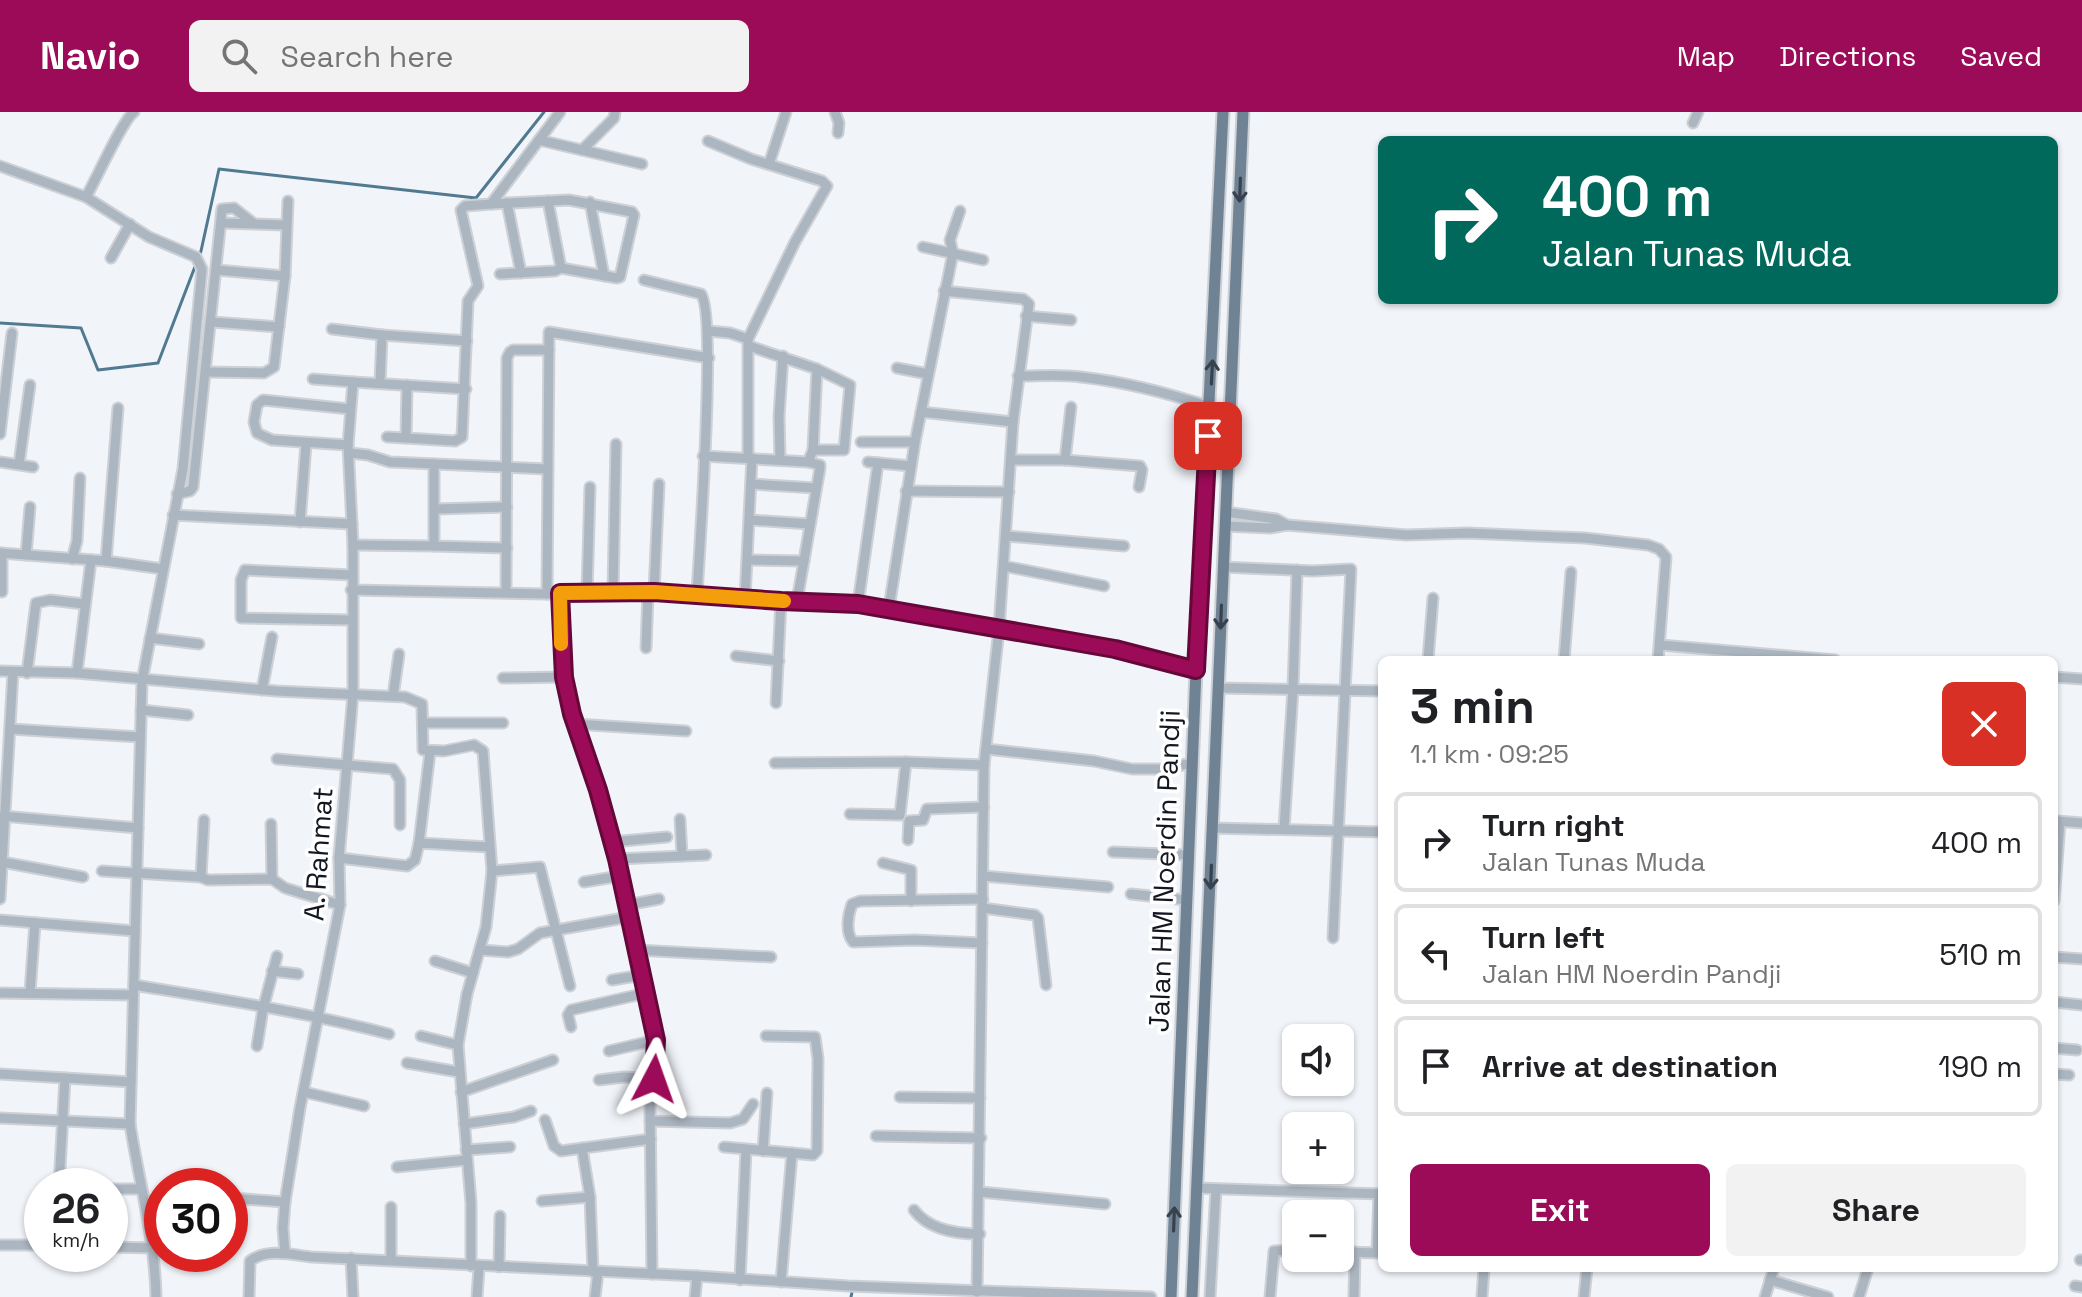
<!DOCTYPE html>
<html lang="en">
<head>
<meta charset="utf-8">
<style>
  :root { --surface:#fff; --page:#f2f2f2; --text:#202124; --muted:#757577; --line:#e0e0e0; --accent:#9c0b58 }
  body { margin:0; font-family:"Space Grotesk",sans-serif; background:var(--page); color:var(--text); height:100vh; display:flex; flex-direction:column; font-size:30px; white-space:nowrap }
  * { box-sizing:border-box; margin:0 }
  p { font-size:26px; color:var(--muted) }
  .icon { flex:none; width:44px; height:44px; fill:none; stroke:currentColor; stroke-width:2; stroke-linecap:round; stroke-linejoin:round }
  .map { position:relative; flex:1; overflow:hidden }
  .details { position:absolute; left:1378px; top:544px; width:680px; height:616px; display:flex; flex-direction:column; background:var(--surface); border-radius:12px; box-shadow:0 2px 6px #0004 }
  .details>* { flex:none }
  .guide { position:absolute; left:1378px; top:24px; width:680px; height:168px; border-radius:12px; box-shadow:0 2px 6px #0004; background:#00695c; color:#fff; overflow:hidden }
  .buttons { position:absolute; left:1282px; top:912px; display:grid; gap:16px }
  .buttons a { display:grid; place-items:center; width:72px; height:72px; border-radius:12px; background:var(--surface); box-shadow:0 2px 6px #0004; font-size:40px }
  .speed { position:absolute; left:24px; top:1056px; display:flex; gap:16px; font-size:40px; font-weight:700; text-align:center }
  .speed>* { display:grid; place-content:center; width:104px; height:104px; border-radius:50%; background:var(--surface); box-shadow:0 2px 6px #0004; line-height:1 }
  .speed small { font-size:20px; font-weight:400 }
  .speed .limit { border:12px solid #d22; background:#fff; color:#111 }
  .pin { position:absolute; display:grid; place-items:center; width:68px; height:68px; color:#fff; margin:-34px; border-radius:16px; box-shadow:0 4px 12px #0006 }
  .me { position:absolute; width:88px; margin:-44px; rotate:4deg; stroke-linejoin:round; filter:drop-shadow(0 0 6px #0008) }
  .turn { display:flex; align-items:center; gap:28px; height:168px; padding:0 32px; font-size:36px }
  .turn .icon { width:104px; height:104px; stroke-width:2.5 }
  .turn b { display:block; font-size:56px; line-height:68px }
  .round { display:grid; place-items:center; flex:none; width:84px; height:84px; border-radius:12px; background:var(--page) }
  .overview { display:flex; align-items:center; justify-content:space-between; height:136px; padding:0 32px }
  h1 { font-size:48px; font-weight:800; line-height:60px }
  .action { display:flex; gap:16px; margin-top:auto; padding:16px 32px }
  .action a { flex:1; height:92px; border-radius:12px; background:var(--accent); color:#fff; font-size:32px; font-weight:800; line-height:92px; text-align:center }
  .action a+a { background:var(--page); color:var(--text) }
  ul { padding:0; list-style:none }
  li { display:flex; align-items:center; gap:24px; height:100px; margin:0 16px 12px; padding:0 16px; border:4px solid var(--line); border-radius:12px }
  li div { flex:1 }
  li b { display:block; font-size:30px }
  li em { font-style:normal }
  header { display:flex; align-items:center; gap:48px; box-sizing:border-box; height:112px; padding:0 40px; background:var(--accent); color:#fff }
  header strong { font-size:38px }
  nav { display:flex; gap:44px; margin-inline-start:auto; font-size:28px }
  .search { width:560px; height:72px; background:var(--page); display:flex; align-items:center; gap:20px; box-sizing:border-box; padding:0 28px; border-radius:12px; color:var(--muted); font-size:30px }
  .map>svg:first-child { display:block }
</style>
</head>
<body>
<header>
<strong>Navio</strong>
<div class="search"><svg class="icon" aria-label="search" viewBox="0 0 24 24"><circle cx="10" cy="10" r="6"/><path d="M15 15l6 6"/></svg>Search here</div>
<nav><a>Map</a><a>Directions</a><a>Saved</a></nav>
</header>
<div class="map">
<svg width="2082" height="1185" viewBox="0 0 2082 1185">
  <rect width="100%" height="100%" fill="#f1f4f9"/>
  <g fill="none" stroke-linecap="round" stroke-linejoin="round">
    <g stroke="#517a91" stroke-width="3">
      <polyline points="0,211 81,216 98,258 158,251 201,139 219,57 476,86 544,0"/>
      <polyline points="851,1185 852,1180"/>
    </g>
    <defs>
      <g id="minor">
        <polyline points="835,0 839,11 838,21"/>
        <polyline points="1693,11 1698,0"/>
        <polyline points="539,28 642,52"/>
        <polyline points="708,29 751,47 822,69 827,74 795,130 748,227"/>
        <polyline points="582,38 614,6 615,0"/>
        <polyline points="769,52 786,0"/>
        <path d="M0,54L86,85L149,125L196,145L202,157L183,357L142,569L130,1012C139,1070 155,1126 156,1185"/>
        <path d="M86,85C96,68 123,7 134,0"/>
        <polyline points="548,89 561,156"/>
        <polyline points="590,90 604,164"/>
        <polyline points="507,91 521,161"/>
        <polyline points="491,92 569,88 632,100 634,103 620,165 617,166 561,156 555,159 500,162"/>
        <polyline points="222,111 285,113"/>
        <polyline points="923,135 983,148"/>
        <polyline points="111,146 130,112"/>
        <polyline points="217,158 285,164"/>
        <path d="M644,168L701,182C717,202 699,441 697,483"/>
        <polyline points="944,179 1023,187 1029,192 1013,310 999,517 984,653 977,1180"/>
        <polyline points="1026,204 1071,208"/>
        <polyline points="212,210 279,215"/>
        <polyline points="332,217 382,223 380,271"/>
        <polyline points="708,219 730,221 748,227 748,346"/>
        <polyline points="382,223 467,229"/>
        <polyline points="749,234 817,257 850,273 844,338 813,338"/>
        <polyline points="897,256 928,262"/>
        <polyline points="206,260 264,261 274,255 285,164 288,89"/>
        <path d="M1018,264C1039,264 1061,262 1081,265C1126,270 1168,281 1210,295"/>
        <polyline points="313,267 353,270"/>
        <polyline points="407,273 406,326 455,329 462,325 468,189 478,174 461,98 465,94 491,92 560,0"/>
        <polyline points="921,300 1013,310"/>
        <polyline points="0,322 12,221"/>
        <polyline points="387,325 406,326"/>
        <polyline points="861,330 915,330"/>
        <polyline points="348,333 272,328 257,321 254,310 257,293 263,288 350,297"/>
        <polyline points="350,341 368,343 390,350 547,357"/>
        <polyline points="703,344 808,350 813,338 817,257"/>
        <polyline points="780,348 779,304 783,244"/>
        <polyline points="1012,348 1065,348 1140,354 1142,358 1139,375"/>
        <polyline points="1065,348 1071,295"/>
        <polyline points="0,350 33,355"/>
        <polyline points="868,350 911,354"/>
        <polyline points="19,352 30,273"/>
        <polyline points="434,352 434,434 507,436"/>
        <polyline points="751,372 816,376"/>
        <polyline points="906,379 1009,380"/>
        <polyline points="177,382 190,379 193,375 222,97 234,96 253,111"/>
        <polyline points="435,397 507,395"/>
        <polyline points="1225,400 1276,407 1287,413"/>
        <polyline points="173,403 352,412"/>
        <polyline points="750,408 810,412"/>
        <polyline points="300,410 306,332"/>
        <polyline points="1225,414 1270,416 1287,413 1406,423 1467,421 1585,426 1648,433 1659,437 1666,445 1658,548"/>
        <polyline points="1006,424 1124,434"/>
        <polyline points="353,433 434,434"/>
        <polyline points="0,441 106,449 163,457"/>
        <polyline points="26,443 30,395"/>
        <polyline points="72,447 77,429 80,366"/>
        <polyline points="748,448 804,449"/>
        <polyline points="106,449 118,296"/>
        <polyline points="1004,454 1104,474"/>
        <polyline points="1223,455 1313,459 1351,457 1333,826"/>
        <polyline points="351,478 547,482 654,480 781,489 858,492 1115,537 1196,558"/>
        <polyline points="2,480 2,441"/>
        <polyline points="506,480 507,246 510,240 513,238 549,238"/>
        <polyline points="587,480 590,375"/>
        <polyline points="654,480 659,372"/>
        <polyline points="560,481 564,565 572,602 598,678 617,747 656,928 650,995 652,1162"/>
        <polyline points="613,481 616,332"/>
        <polyline points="547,482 549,220 709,246"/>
        <polyline points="745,486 752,346"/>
        <polyline points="797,489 820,356 820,353 808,350"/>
        <polyline points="858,492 878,351"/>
        <polyline points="889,496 915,330 953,141 950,128 960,99"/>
        <polyline points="352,508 241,506 241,468 245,458 352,463"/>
        <polyline points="150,526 199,532"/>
        <polyline points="1660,533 1835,548"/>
        <polyline points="646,536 648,480"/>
        <polyline points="736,544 779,549"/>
        <polyline points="1428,548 1433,486"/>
        <polyline points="1564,548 1571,460"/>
        <polyline points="0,559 77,561 276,579 405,585 422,592 423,638 444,639 474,633 483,639 492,759 486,815 467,882 458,933 471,1091 471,1154"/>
        <polyline points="27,561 36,491 50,488 84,492"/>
        <polyline points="77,561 91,448"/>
        <polyline points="2054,565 2082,567"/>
        <polyline points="503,566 564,565"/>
        <polyline points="1218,576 1382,579"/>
        <polyline points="262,578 272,525"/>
        <polyline points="393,584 399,542"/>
        <polyline points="776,591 781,489"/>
        <polyline points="141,598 188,603"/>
        <polyline points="423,611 503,611"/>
        <polyline points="575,612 686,619"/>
        <polyline points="10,617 140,625"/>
        <polyline points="986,637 1094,649 1132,657 1161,657 1193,651"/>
        <polyline points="277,647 393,657 400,668 400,713"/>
        <polyline points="775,651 906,650 984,653"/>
        <polyline points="850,702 900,703 906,650"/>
        <polyline points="2,704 138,716"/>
        <polyline points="680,707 682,744"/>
        <polyline points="2057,709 2082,711"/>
        <polyline points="271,712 272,767"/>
        <polyline points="1212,716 1382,720"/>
        <polyline points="1284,717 1293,577 1297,458"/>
        <polyline points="908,728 909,709 923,708 927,697 984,695"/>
        <polyline points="611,730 667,725"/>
        <polyline points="419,731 430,640"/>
        <polyline points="1113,740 1189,743"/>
        <polyline points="339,746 407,754 415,748 419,731 489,735"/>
        <polyline points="617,747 706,743"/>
        <polyline points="2,750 83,765"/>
        <polyline points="883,751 911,758 911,789"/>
        <polyline points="102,759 201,765 204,708"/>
        <polyline points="492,759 540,755 570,874"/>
        <polyline points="983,764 1108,775"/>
        <polyline points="201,765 208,768 272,767 285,776 340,793"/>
        <polyline points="584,770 620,764"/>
        <polyline points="1131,782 1187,788"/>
        <polyline points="0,787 13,560"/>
        <polyline points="2054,789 2060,710"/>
        <polyline points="627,793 659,787"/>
        <polyline points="983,796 1035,803 1038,806 1046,873"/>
        <polyline points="0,808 135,819"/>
        <path d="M982,831L915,828L853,830C845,820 848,803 852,792L860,789L983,787"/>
        <polyline points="480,838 508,840 518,837 540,821 629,805"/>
        <polyline points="636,838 771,845"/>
        <polyline points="2054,845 2082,847"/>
        <polyline points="435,849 473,861"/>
        <polyline points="272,859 298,862"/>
        <polyline points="612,868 642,863"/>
        <path d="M134,873C219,887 305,900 389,922"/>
        <polyline points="30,880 35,811"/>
        <polyline points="0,881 133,883"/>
        <polyline points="2054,890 2082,893"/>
        <polyline points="571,915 568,903 571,898 646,881"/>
        <polyline points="421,924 458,933"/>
        <polyline points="766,924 815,925 818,947 817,1039 813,1043 792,1041 781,1170"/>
        <polyline points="257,934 263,897 277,844"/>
        <polyline points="2054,936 2077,938"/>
        <polyline points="609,939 656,928"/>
        <polyline points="407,951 459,960"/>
        <polyline points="0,962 131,970"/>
        <polyline points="2054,962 2069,963"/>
        <polyline points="599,968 624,965 654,967"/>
        <polyline points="304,980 364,994"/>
        <polyline points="461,980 553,948"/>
        <polyline points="900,985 980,986"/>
        <polyline points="0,1006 130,1012"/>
        <polyline points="545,1008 554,1034 561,1039 651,1027"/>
        <polyline points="650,1009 730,1011 743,1007 753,992"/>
        <polyline points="464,1012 514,1005 531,999"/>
        <polyline points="876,1024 981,1026"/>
        <polyline points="724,1035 792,1041"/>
        <polyline points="582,1036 590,1085 593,1160"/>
        <polyline points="466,1038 510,1035"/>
        <polyline points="763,1039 767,981"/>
        <polyline points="397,1055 467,1048"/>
        <polyline points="59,1074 65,966"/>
        <polyline points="1196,1076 1382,1082"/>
        <polyline points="110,1077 140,1077"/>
        <polyline points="980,1080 1105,1092"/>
        <polyline points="230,1086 285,1090"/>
        <polyline points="542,1089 590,1085"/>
        <polyline points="391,1095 391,1148"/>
        <path d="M914,1098C929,1118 956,1122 980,1122"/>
        <polyline points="0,1133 42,1133"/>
        <polyline points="110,1135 154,1136 162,1130"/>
        <polyline points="1340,1140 1381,1141"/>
        <polyline points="285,1141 283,1116 285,1090 300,996 340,793 339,746 353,582 353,433 348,333 353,270 466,277"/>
        <polyline points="1377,1141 1379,1082"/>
        <polyline points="351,1146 353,1185"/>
        <polyline points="2080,1148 2082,1148"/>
        <polyline points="499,1155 500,1104"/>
        <polyline points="740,1168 746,1038"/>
        <polyline points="1770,1168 1828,1185"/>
        <polyline points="2075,1174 2082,1175"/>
        <path d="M249,1185L250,1149C267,1136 293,1143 312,1145L697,1164L848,1174L1151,1185"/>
        <polyline points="477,1185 479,1155"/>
        <polyline points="595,1185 598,1160"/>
        <polyline points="695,1185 697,1164"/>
        <polyline points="1210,1185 1216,1077"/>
        <polyline points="1270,1185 1274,1139 1296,1138"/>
        <polyline points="1354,1185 1355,1140"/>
        <polyline points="1482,1185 1484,1156"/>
        <polyline points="1584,1185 1587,1156"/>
        <polyline points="1765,1185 1774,1156"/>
        <polyline points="1859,1185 1868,1156"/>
      </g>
      <g id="major">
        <polyline points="1171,1185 1196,558 1223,0"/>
        <polyline points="1192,1185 1243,0"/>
      </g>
    </defs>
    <use href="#minor" stroke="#cdd1d6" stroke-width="13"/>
    <use href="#major" stroke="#cdd1d6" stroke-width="15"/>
    <use href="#minor" stroke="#acb6c1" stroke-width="9"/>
    <use href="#major" stroke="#708395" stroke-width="11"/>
  </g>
  <defs><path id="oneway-shaft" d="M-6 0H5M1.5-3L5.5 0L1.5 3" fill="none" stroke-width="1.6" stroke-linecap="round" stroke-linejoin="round" transform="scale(2)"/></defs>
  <g stroke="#38424f">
    <use href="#oneway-shaft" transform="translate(1240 78) rotate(92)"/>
    <use href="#oneway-shaft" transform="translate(1212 260) rotate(-87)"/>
    <use href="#oneway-shaft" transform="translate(1221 505) rotate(92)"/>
    <use href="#oneway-shaft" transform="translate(1211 765) rotate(92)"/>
    <use href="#oneway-shaft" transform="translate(1174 1107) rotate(-88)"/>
  </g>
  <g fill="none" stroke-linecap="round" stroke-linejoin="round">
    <defs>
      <polyline id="route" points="654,967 656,928 617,747 598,678 572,602 564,565 560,481 654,480 781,489 858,492 1115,537 1196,558 1208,324"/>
    </defs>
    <use href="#route" stroke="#650739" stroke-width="20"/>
    <use href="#route" stroke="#9c0b58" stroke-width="14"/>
    <polyline stroke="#f59e0b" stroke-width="14" points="561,532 560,481 654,480 784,489"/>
  </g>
  <g text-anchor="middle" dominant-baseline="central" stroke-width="7" stroke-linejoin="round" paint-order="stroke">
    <g font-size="28" fill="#131721" stroke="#fff">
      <text transform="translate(318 742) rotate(-86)">A. Rahmat</text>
      <text transform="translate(1164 759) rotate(-88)">Jalan HM Noerdin Pandji</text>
    </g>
  </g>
</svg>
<div class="buttons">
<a><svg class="icon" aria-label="sound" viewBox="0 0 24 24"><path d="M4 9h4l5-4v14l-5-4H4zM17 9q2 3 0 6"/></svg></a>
<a>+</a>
<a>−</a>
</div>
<div class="speed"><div>26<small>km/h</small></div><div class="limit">30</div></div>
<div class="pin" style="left:1208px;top:324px;background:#d93025"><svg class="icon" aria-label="arrive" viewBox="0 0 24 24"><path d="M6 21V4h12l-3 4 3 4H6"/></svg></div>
<svg class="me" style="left:654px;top:967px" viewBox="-20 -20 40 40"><path d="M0-17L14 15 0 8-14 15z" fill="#9c0b58" stroke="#fff" stroke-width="4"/></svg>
<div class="guide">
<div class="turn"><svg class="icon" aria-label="right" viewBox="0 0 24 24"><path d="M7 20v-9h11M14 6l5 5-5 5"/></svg><div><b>400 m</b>Jalan Tunas Muda</div></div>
</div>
<section class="details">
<div class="overview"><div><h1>3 min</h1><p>1.1 km · 09:25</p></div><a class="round" style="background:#d93025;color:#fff"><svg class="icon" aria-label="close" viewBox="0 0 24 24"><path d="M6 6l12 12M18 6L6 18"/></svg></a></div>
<ul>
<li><svg class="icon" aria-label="right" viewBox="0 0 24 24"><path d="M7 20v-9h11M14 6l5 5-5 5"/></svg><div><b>Turn right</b><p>Jalan Tunas Muda</p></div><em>400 m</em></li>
<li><svg class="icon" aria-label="left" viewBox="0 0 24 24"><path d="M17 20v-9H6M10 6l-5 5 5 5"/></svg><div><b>Turn left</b><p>Jalan HM Noerdin Pandji</p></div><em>510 m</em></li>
<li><svg class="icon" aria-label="arrive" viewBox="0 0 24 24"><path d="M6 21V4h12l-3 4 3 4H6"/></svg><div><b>Arrive at destination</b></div><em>190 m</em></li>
</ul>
<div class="action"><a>Exit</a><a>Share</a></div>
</section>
</div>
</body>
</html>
